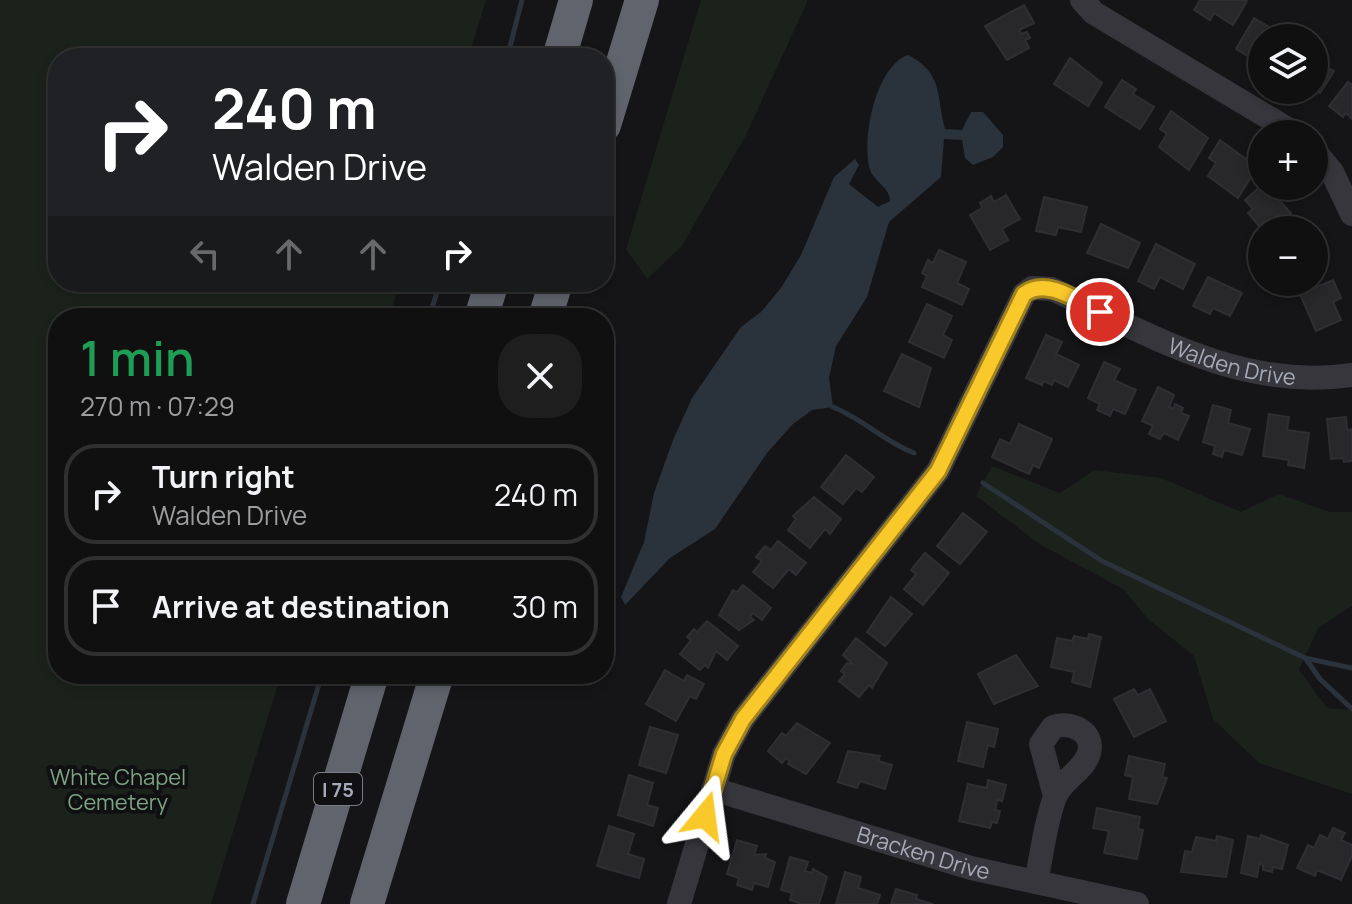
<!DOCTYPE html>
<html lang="en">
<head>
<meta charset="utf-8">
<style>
  :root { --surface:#101011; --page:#1e1e1f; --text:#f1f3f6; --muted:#9c9d9f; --line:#303031 }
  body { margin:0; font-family:Manrope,sans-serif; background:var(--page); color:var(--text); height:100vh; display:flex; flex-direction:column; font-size:30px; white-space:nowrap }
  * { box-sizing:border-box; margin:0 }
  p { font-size:26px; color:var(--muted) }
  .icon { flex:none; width:44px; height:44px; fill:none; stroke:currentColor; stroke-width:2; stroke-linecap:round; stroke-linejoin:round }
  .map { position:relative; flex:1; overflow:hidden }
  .panel { position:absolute; left:48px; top:308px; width:566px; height:376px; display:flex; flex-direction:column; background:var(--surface); border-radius:32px; box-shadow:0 4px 12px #0003,0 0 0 2px var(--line) }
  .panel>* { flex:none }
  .top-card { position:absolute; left:48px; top:48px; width:566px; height:244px; border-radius:32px; box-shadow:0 4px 12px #0003,0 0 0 2px var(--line); background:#202124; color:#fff; overflow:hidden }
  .fabs { position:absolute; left:1248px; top:24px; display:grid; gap:16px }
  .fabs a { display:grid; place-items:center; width:80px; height:80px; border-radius:50%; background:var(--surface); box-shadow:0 4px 12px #0003,0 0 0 2px var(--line); font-size:40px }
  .pin { position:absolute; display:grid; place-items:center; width:68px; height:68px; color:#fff; margin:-34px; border:4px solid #fff; border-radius:50%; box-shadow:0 2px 8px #0007 }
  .me { position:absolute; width:88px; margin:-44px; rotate:16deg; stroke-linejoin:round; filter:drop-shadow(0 0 6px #0008) }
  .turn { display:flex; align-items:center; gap:28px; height:168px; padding:0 32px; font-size:36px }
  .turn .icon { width:104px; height:104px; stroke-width:2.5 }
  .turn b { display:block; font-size:56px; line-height:68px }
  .lanes { display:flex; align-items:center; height:76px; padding:0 32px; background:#0003; justify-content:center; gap:40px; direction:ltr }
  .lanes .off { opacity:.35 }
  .round { display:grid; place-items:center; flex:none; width:84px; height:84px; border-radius:32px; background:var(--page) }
  .headline { display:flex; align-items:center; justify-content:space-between; height:136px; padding:0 32px }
  h1 { font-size:48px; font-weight:600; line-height:60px; color:#1e9e55 }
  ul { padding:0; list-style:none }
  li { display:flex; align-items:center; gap:24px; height:100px; margin:0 16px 12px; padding:0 16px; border:4px solid var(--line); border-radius:32px }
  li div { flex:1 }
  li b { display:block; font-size:30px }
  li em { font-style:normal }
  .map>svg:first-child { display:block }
</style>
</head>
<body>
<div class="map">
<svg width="1352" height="904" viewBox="0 0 1352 904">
  <rect width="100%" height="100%" fill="#151517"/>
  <g fill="#1b221c">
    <polygon points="0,0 486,0 468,58 58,58 58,282 400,282 389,318 58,318 58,674 281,674 211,904 0,904"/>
    <polygon points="701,0 808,0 745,137 681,247 647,279 626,249"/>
    <polygon points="992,466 1060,493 1094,470 1161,478 1241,512 1279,494 1329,512 1352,512 1352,606 1318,628 1299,670 1327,708 1352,710 1352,794 1259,763 1213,719 1194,656 1148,619 1123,589 1041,545 976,496"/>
  </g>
  <path fill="#2a323b" d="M908,55C944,73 936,97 945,129L962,130L971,112H983L1003,135V147L993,157L973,165L965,158L962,140L944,139L941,177L889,222L867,297L836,346L829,378L833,407L812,410L793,424L767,453L715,529L670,558L625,605L621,597L644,542L654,493L673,440L692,398L741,327L761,312L781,288L801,255L834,177L855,159L859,165L849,184L878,207L890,201C890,188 875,182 870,170C861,141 875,66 908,55Z"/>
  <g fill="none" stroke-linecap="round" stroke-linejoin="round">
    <g stroke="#2a323b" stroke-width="5">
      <polyline points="507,58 522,0"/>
      <polyline points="429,318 440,282"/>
      <path d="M833,407C863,419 885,442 914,453"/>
      <polyline points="983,483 1102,561 1305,658 1352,668"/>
      <polyline points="1306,659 1320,679 1352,709"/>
      <polyline points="253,904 322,674"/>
    </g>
  </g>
  <g fill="#28282b" stroke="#2f2f33" stroke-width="2">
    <polygon points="1200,0 1246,0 1247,1 1233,25 1214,13 1210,20 1194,10"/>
    <polygon points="1024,5 1034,23 1019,30 1021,34 1027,32 1030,38 1025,40 1029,48 1007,60 985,26"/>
    <polygon points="1254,18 1288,38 1262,38 1262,55 1255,51 1251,58 1236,49"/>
    <polygon points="1070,58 1102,83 1088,106 1054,84"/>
    <polygon points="1314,59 1334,71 1320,93 1314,89"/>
    <polygon points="1122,80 1136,89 1133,94 1154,107 1140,129 1105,107"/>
    <polygon points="1348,82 1352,85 1352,119 1346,113 1343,117 1329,106"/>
    <polygon points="1171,111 1208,138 1189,170 1159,147 1167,134 1160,129"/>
    <polygon points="1220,140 1257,167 1238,198 1208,176 1216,163 1209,158"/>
    <polygon points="1262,185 1287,187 1276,197 1291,213 1272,230 1264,221 1259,226 1248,213 1253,209 1245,200"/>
    <polygon points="1006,195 1020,219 1002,229 1008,240 990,250 970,215 982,208 980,203 991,196 994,202"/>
    <polygon points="1044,197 1087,207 1081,232 1058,227 1056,235 1036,231"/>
    <polygon points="1101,224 1140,243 1128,268 1087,253"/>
    <polygon points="1156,244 1195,264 1183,289 1160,277 1154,289 1138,281"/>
    <polygon points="939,250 966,262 957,283 969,289 962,305 922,287 927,276 922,273 928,260 933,263"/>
    <polygon points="1208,277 1242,293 1230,316 1213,308 1210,314 1193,306"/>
    <polygon points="1333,280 1341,298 1333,302 1341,320 1316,331 1300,294"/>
    <polygon points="927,304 952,316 943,335 952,340 944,358 909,342"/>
    <polygon points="1046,335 1062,342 1056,354 1079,365 1068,387 1054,380 1052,385 1043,381 1042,385 1026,378"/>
    <polygon points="902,354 931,368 919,407 884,391"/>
    <polygon points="1104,362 1120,369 1114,380 1136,390 1125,414 1113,409 1110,416 1097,410 1100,404 1088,398"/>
    <polygon points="1158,387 1174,395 1169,407 1173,409 1175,404 1183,408 1181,413 1189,416 1178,440 1164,433 1160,439 1149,434 1153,426 1142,421"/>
    <polygon points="1213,405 1231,410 1228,423 1250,429 1242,455 1224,450 1222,457 1213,454 1215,446 1203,442"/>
    <polygon points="1269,414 1289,417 1287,430 1309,433 1304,468 1288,465 1289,460 1263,456"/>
    <polygon points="1346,417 1347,430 1352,429 1352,461 1344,462 1343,458 1331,459 1327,419"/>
    <polygon points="1019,424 1052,439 1039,468 1033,465 1029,474 992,457 1000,439 1010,444"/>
    <polygon points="846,455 874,477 862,492 856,488 843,504 821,487"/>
    <polygon points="814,497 841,519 830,534 825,529 810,548 788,530 796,519 793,516"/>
    <polygon points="963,513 987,532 960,564 937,546"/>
    <polygon points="778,541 806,563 796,575 789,569 773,588 753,572 762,561 756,557 765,546 771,550"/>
    <polygon points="925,553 949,573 923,605 904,589 916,574 911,570"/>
    <polygon points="743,585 771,608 762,620 753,613 750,617 754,620 739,630 719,615 733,590 737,592"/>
    <polygon points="891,597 912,614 885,646 867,632"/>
    <polygon points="707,621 738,646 727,660 716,651 708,668 705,665 700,670 680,654 691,640 687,637 694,629 697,632"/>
    <polygon points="1089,634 1101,637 1090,687 1072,682 1074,672 1051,667 1057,638 1072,641 1074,636 1088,639"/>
    <polygon points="856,638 887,663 872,688 869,685 859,697 839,681 845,674 841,671 847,663 853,664 843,655"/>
    <polygon points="1016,655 1038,686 994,704 978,674"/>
    <polygon points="665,670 684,681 687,675 704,684 696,699 690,696 676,721 646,704"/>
    <polygon points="1134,689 1138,695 1150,689 1166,721 1134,737 1114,699"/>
    <polygon points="967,722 998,729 994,747 988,745 983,767 958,761"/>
    <polygon points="797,723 830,743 806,774 788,764 790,761 786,758 782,763 768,751 782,733 786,736"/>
    <polygon points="650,727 678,735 666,773 639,765"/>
    <polygon points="848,751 880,756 878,761 892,765 885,789 860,781 857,788 838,782"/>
    <polygon points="1129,756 1165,764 1162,777 1167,778 1157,804 1129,799 1133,777 1125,775"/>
    <polygon points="629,775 653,783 647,805 658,808 653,826 618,815"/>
    <polygon points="988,780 1006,785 1002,801 997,800 995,810 1000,811 997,823 992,822 990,828 959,821 968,784 987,788"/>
    <polygon points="1097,808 1140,817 1138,829 1143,830 1137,859 1104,853 1109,831 1093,828"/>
    <polygon points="609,826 634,834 628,854 644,859 639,878 597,866"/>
    <polygon points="1333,828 1345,833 1341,840 1352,845 1352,856 1341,880 1317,870 1315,876 1297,868 1308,845 1314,848 1320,835 1328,839"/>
    <polygon points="1261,835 1288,845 1282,869 1273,867 1272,872 1263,870 1263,865 1259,864 1257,877 1241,873 1248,836 1260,839"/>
    <polygon points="1217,836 1233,840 1226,877 1181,872 1185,851 1192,852 1196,837 1216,841"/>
    <polygon points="737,840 757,846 754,855 766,854 765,858 775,862 768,887 754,883 752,890 737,885 739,878 727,874"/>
    <polygon points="790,857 808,862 805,871 812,873 813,869 827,877 819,904 802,904 790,900 792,893 781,890"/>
    <polygon points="845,872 861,877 858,888 880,895 877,904 836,904"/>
    <polygon points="896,889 917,895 916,899 933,904 891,904"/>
  </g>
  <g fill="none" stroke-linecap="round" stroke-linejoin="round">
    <g stroke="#36363c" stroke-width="24">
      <polyline points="1082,0 1094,13 1296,134"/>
      <polyline points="1314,150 1332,172 1352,214"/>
      <path id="s1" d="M713,789L971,868L1137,904"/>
      <path d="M1036,882C1042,854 1045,823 1055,797C1062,779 1084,771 1089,753C1095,731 1070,721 1053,727L1041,744L1055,796"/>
      <path id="s2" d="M679,904L724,754L743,719L938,471L1024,294L1032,288L1052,289C1148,334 1241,391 1352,375"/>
    </g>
    <g stroke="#61636d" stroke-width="34">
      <polyline points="559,58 576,0"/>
      <polyline points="604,125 642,0"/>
      <polyline points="481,318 492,282"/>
      <polyline points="545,318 556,282"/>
      <polyline points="303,904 372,674"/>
      <polyline points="367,904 437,674"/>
    </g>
  </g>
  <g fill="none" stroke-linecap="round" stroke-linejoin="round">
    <defs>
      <path id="route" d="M705,816L724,754L743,719L938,471L1024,294C1047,277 1078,301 1100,312"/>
    </defs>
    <use href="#route" stroke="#a2831c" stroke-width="20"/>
    <use href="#route" stroke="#f9c92b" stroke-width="14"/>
  </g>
  <g text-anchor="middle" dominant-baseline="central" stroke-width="8" stroke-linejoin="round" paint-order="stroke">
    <rect fill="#101012" stroke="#797b86" stroke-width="2" x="314" y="773" width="48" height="32" rx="6"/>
    <g font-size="20" font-weight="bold" fill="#a6a9b7">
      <text x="338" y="789">I 75</text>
    </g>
    <g font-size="22" fill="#a6a9b7" stroke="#101012">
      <text stroke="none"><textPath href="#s2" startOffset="934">Walden Drive</textPath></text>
      <text stroke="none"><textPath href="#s1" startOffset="220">Bracken Drive</textPath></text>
    </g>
    <g font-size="22" fill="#7ca383" stroke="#101012">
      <text x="118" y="777">White Chapel<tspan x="118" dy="25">Cemetery</tspan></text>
    </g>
  </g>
</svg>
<div class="fabs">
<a><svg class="icon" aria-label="layers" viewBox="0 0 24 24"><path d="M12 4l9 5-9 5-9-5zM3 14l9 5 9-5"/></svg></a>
<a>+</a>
<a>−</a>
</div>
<div class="pin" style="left:1100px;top:312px;background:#d93025"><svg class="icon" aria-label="arrive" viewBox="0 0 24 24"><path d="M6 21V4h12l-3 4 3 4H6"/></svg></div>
<svg class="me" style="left:705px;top:816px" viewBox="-20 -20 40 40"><path d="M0-17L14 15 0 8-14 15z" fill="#f9c92b" stroke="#fff" stroke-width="4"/></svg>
<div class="top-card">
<div class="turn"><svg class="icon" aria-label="right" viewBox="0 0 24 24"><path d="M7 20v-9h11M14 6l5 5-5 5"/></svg><div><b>240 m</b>Walden Drive</div></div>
<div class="lanes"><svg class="icon off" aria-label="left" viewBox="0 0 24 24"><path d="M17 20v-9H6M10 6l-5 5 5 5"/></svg><svg class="icon off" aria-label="ahead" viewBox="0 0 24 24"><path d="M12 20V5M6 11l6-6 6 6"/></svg><svg class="icon off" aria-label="ahead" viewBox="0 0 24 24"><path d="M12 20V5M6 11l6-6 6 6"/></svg><svg class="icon" aria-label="right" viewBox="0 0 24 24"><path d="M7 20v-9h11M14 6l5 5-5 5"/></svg></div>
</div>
<section class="panel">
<div class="headline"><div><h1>1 min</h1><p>270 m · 07:29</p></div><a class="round"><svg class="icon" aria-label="close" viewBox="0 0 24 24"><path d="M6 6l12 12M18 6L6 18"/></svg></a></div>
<ul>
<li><svg class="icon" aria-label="right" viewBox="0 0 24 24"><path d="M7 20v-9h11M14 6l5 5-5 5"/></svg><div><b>Turn right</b><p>Walden Drive</p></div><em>240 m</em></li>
<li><svg class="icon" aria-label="arrive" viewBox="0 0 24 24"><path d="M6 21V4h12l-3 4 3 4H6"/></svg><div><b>Arrive at destination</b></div><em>30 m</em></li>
</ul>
</section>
</div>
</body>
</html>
